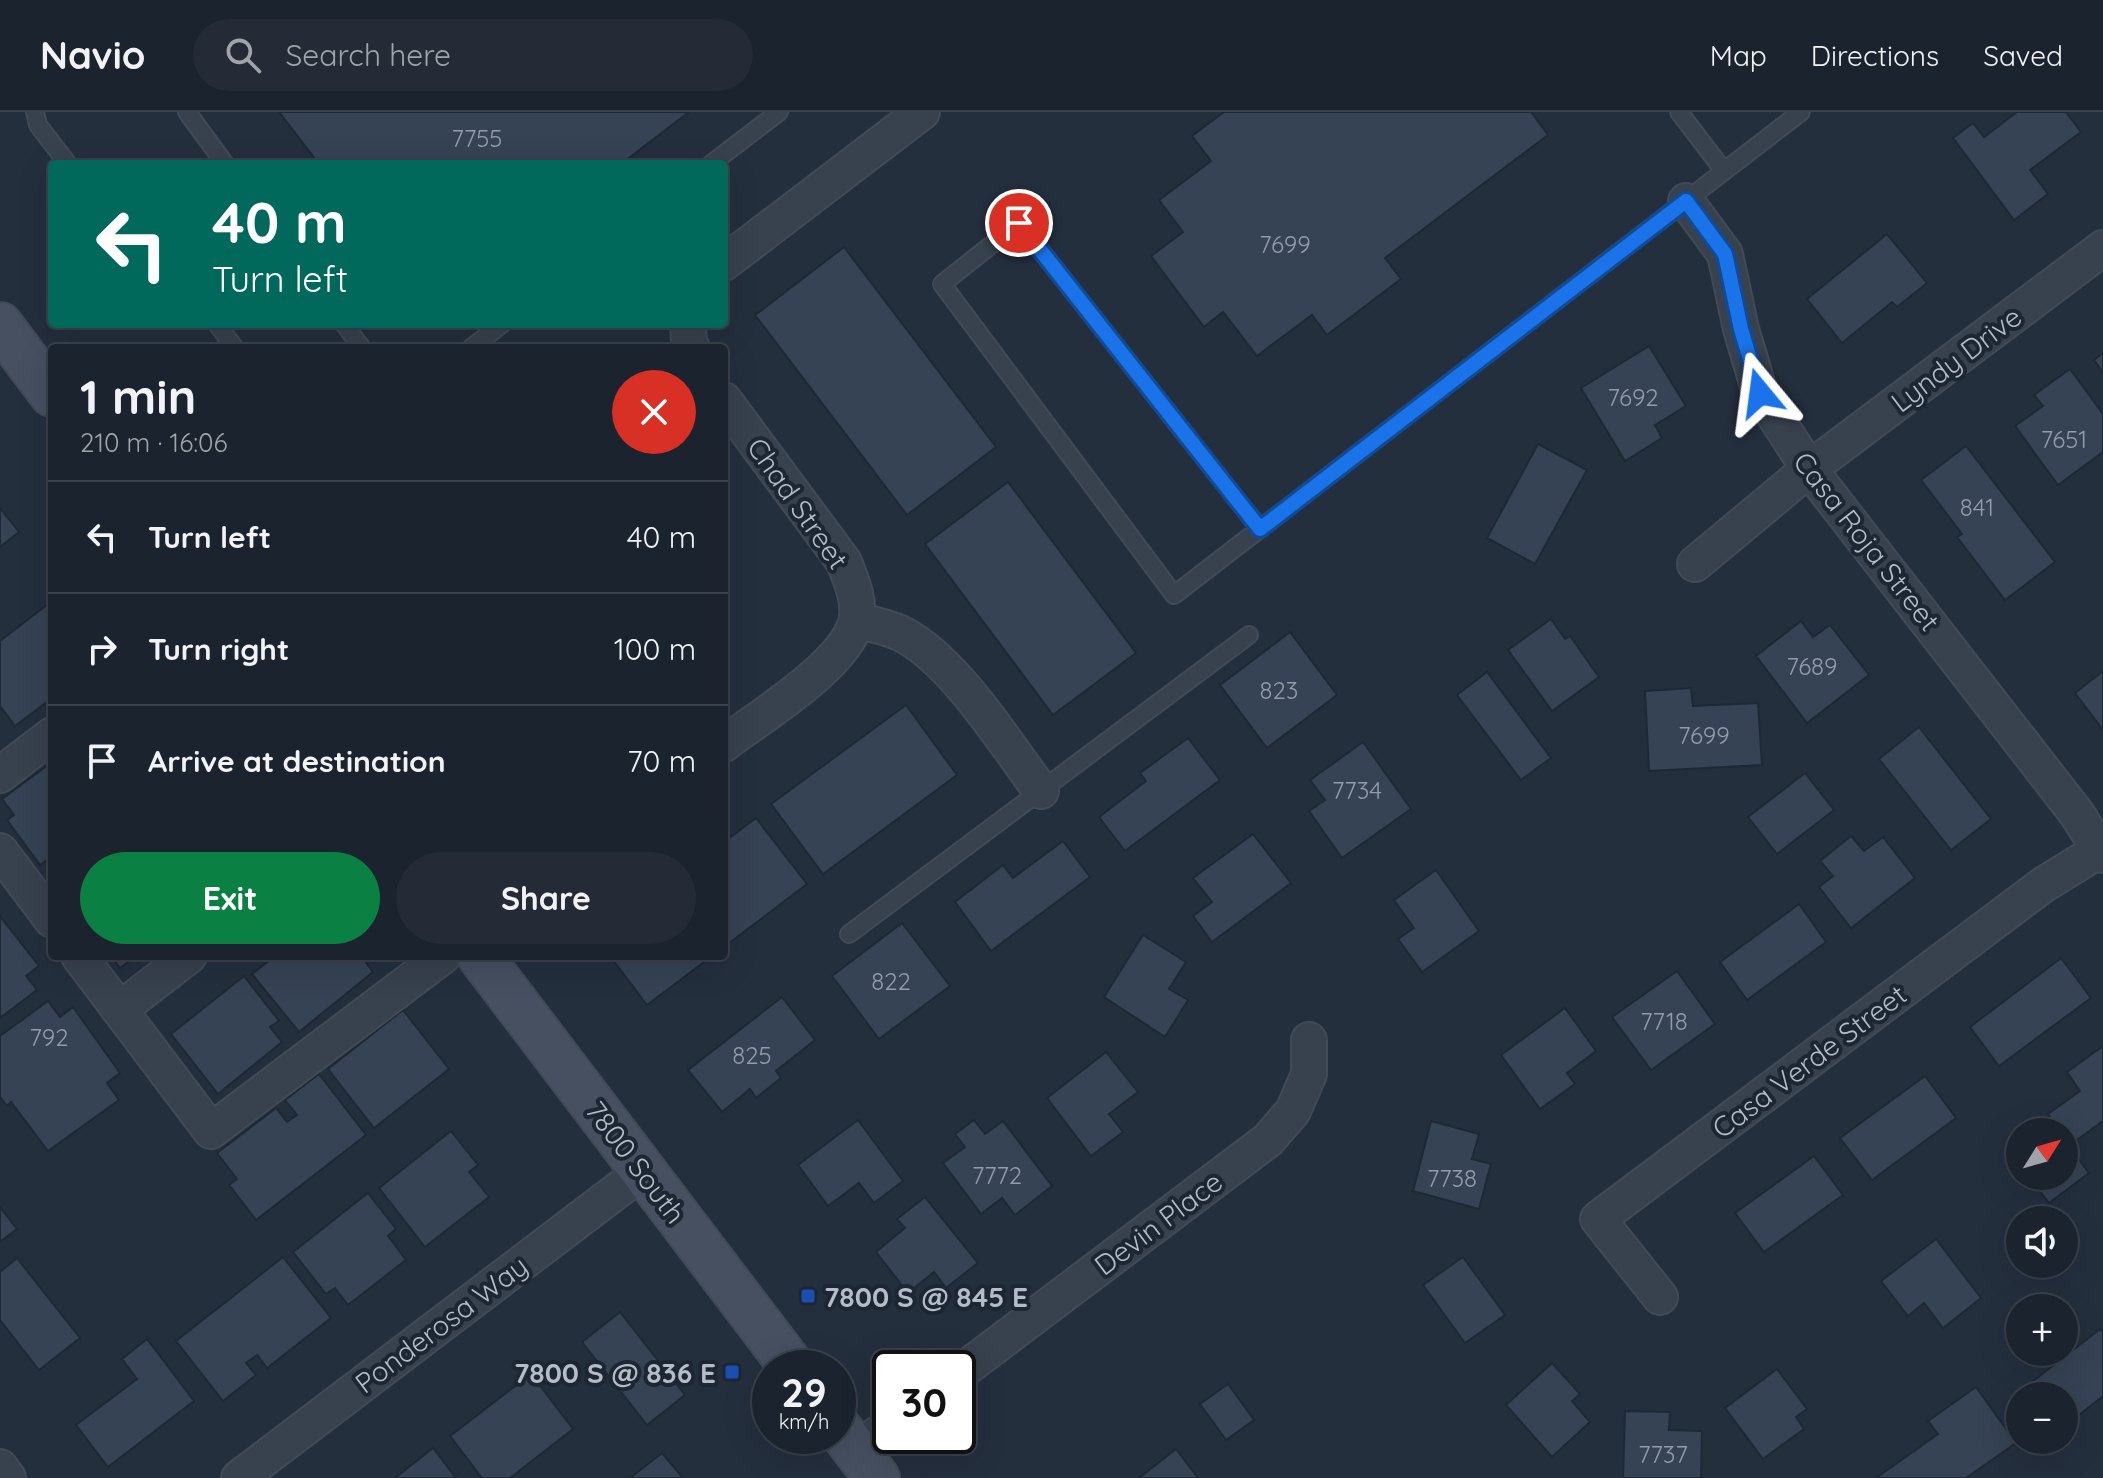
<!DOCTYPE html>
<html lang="en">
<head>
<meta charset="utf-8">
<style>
  :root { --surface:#1b232e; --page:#242b36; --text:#f1f3f6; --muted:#a0a4aa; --line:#39404a; --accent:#0b8043 }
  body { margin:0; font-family:Quicksand,sans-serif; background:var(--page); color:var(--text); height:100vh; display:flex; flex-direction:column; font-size:30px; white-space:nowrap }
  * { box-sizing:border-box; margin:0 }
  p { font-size:26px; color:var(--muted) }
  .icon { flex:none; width:44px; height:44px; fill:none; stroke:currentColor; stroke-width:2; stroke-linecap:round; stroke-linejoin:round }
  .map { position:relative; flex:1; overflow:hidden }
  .side { position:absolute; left:48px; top:232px; width:680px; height:616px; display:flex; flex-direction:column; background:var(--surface); border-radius:8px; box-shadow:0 8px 32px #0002,0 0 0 2px var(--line) }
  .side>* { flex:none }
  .guide { position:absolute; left:48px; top:48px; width:680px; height:168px; border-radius:8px; box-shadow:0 8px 32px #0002,0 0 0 2px var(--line); background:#00695c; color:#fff; overflow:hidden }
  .needle { width:52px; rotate:53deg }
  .controls { position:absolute; left:2006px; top:1006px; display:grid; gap:16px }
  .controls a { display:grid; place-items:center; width:72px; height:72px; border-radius:50%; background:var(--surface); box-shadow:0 8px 32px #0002,0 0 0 2px var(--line); font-size:40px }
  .speed { position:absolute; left:752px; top:1238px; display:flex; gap:16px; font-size:40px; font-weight:700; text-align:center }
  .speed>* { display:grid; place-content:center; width:104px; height:104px; border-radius:50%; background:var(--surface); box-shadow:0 8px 32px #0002,0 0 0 2px var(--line); line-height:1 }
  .speed small { font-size:20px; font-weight:400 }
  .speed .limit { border:4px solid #111; border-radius:12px; background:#fff; color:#111 }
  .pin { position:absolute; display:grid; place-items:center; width:68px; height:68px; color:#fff; margin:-34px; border:4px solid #fff; border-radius:50%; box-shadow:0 2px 8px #0007 }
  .me { position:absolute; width:88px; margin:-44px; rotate:344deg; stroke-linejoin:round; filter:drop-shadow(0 0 6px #0008) }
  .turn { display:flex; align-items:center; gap:28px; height:168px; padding:0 32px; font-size:36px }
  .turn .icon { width:104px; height:104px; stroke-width:2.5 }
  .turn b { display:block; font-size:56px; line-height:68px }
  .round { display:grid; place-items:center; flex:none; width:84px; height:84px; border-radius:42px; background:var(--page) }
  .head { display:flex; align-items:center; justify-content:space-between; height:136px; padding:0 32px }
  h1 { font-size:48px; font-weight:700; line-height:60px }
  .cta { display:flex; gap:16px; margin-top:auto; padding:16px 32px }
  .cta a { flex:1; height:92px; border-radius:48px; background:var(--accent); color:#fff; font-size:32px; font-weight:700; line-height:92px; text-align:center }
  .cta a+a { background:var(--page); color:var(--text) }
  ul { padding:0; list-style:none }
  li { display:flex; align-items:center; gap:24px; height:112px; padding:0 32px; border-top:2px solid var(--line) }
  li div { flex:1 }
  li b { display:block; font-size:30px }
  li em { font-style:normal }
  header { display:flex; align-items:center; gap:48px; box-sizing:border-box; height:112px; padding:0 40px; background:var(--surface); border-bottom:2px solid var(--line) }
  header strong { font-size:38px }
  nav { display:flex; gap:44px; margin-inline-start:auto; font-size:28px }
  .search { width:560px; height:72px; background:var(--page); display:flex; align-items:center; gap:20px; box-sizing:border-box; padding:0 28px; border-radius:44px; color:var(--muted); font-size:30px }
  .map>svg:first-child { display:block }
</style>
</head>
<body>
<header>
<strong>Navio</strong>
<div class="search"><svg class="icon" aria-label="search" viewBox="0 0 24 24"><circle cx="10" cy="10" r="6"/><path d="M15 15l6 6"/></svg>Search here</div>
<nav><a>Map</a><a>Directions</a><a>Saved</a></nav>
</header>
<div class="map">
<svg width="2103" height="1366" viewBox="0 0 2103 1366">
  <rect width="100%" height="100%" fill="#242f3e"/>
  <g fill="#364354" stroke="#1f2835" stroke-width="2">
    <polygon points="279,0 689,0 621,52 319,52"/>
    <polygon points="1224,0 1531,0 1548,23 1385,146 1401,167 1327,223 1312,203 1257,244 1223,200 1204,215 1151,144 1183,120 1159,88 1211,49 1192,24"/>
    <polygon points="2017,0 2066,0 2081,20 2030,58 2048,82 2014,108 1953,26 1973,11 1984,25"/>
    <polygon points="1887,122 1927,171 1897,195 1892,190 1842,231 1807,187"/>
    <polygon points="844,135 996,335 907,403 755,203"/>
    <polygon points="1649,234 1686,294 1655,313 1662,326 1625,349 1581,276"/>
    <polygon points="2103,241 2103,261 2094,248"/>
    <polygon points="2070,257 2103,302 2103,340 2058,373 2015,314 2043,294 2034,283"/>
    <polygon points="1538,332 1587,358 1535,452 1487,426"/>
    <polygon points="1966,334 2055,450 2005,488 1957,425 1962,422 1921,368"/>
    <polygon points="1008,370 1136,541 1053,603 925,432"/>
    <polygon points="0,396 19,420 0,435"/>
    <polygon points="52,489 52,586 15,614 0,594 0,529"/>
    <polygon points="1551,507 1565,527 1570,524 1599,565 1552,599 1508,538"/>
    <polygon points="1801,509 1813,525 1830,513 1869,563 1807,611 1756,544"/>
    <polygon points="1290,520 1337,583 1267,636 1220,573"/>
    <polygon points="2103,559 2103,618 2075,581"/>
    <polygon points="1487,560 1551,646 1521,668 1457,583"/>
    <polygon points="1691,576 1693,594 1758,591 1762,653 1649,659 1645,579"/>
    <polygon points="906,593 957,663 823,762 771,692"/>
    <polygon points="1919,615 1991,707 1951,738 1879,647"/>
    <polygon points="1188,626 1220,668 1125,739 1099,705 1146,669 1140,661"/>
    <polygon points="1363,630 1411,697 1342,746 1309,699 1325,688 1310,668"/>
    <polygon points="52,650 52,744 40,753 7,708 14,703 2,687"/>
    <polygon points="1805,661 1834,698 1777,742 1748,705"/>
    <polygon points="756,706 807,772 724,835 724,730"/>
    <polygon points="1253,722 1291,771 1212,830 1193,804 1212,790 1193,766"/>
    <polygon points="1851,724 1864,739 1883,725 1915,766 1851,816 1819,775 1833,764 1820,749"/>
    <polygon points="1063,729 1090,765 991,839 955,790 1003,753 1013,766"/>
    <polygon points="1436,758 1479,819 1422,860 1398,827 1414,816 1394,788"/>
    <polygon points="1799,792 1826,830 1747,888 1720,850"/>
    <polygon points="0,804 39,854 26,864 37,878 0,906"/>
    <polygon points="902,811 950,874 879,927 832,864"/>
    <polygon points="1143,823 1186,850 1169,877 1188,888 1165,925 1104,885"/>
    <polygon points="111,844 136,844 120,856"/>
    <polygon points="275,844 361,844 373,860 299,920 252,862"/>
    <polygon points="610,844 712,844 647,893"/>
    <polygon points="2061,846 2091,886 1999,954 1970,915"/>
    <polygon points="1677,859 1715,912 1651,958 1612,905"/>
    <polygon points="244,864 279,909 270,915 282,930 218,982 171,922"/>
    <polygon points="782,885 815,928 776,959 781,966 756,986 750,977 722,1000 688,958"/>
    <polygon points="48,889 60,905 73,895 120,961 107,971 119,988 48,1039 11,990 7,994 0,985 0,924"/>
    <polygon points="1565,896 1596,939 1567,961 1575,972 1540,997 1501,943"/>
    <polygon points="403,898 449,957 374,1016 328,957"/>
    <polygon points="2103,934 2103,1009 2070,1033 2064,1020 2060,1020 2048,1002 2080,979 2067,960"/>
    <polygon points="1106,940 1138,980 1109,1002 1123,1020 1091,1044 1047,986"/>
    <polygon points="319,962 366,1023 256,1108 229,1073 237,1067 217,1041 276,996 287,1010 297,1003 285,988"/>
    <polygon points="1925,964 1956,1006 1872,1068 1840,1026"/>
    <polygon points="858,1008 903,1069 874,1091 859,1071 828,1094 798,1053"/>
    <polygon points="974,1008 985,1022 1003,1009 1052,1074 1015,1103 1002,1086 981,1102 943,1051 965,1035 955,1022"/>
    <polygon points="1431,1009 1479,1022 1472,1047 1491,1052 1479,1097 1413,1079"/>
    <polygon points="451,1019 478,1053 469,1060 489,1085 425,1135 379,1076"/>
    <polygon points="2064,1028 2089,1061 2049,1091 2028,1064 2064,1064"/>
    <polygon points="1814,1044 1843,1083 1764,1140 1735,1101"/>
    <polygon points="368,1081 396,1117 388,1124 406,1148 348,1193 335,1176 326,1182 293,1140"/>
    <polygon points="925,1085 978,1151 946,1176 934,1160 908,1181 876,1140 905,1116 897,1107"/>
    <polygon points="0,1095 17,1117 0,1130"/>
    <polygon points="1936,1127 1981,1186 1943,1216 1924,1191 1908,1204 1881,1169"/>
    <polygon points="283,1145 331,1206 267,1256 257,1243 246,1251 256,1263 223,1289 176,1229"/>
    <polygon points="1463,1145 1505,1203 1465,1231 1423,1173"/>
    <polygon points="17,1146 80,1226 39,1258 0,1208 0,1160"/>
    <polygon points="620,1200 685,1283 647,1313 582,1230"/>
    <polygon points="2100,1217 2103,1220 2103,1284 2064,1315 2064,1284 2020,1284 2018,1281"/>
    <polygon points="147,1227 194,1289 108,1355 76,1313 137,1267 122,1247"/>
    <polygon points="1552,1251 1580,1282 1572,1289 1590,1310 1552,1345 1506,1293"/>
    <polygon points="1777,1257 1807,1297 1796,1305 1804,1317 1763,1347 1725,1296"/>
    <polygon points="531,1262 573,1317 510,1366 482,1366 450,1324"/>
    <polygon points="1228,1272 1254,1308 1226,1328 1200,1292"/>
    <polygon points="1976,1275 2016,1331 1966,1366 1876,1366 1938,1322 1928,1309"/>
    <polygon points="1625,1299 1670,1300 1669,1318 1702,1319 1701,1366 1623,1366"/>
    <polygon points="433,1336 456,1366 395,1366"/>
    <polygon points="1176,1337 1198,1366 1139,1366"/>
    <polygon points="662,1341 683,1366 630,1366"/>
  </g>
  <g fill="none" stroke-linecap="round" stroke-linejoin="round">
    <defs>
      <g id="lane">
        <polyline points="35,0 38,13 68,52"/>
        <polyline points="187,0 225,52"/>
        <polyline points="1679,0 1724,59"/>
        <polyline points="711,52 779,0"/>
        <polyline points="217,212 235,236"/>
        <polyline points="344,212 362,236"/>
        <polyline points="471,236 502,212"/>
        <polyline points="1260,417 1019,111 942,172 1174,483 1801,0"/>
        <polyline points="849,822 1249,523"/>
      </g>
      <g id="street">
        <polyline points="1686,89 1725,142 1741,217 1760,281 1809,357 2077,702 2103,743"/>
        <polyline points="724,151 922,0"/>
        <polyline points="688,212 689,230 692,236"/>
        <path d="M724,288L844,450C851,468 861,490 856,510C844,554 761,604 724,632"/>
        <polyline points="1695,452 1809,357 2103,136"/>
        <path d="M857,508C872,513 890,515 904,523C955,550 1006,632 1041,679"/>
        <polyline points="0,663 52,623"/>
        <polyline points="0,739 52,808"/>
        <polyline points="79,844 211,1019 443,844"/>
        <polyline points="120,897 189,844"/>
        <polyline points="1660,1185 1598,1107 2043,773 2103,736"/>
        <polyline points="958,1262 1268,1028 1293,999 1309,962 1309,928"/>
        <polyline points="856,1338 890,1313"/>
        <polyline points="0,1355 8,1366"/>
        <polyline points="239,1366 643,1059"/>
      </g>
      <g id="secondary">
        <polyline points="0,213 52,282"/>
        <polyline points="480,844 793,1256"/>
        <polyline points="838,1315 877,1366"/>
      </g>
    </defs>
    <use href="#lane" stroke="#414a57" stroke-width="20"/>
    <use href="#street" stroke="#414a57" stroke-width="38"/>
    <use href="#secondary" stroke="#414a57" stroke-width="48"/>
    <use href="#lane" stroke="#38414e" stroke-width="16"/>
    <use href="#street" stroke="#38414e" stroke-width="34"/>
    <use href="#secondary" stroke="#465061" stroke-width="44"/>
  </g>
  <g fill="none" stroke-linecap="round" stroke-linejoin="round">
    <defs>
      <polyline id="route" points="1019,111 1260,417 1686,89 1725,142 1741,217 1760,281"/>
    </defs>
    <use href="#route" stroke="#114b97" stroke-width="20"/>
    <use href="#route" stroke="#1a73e8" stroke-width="14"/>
  </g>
  <g fill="#1a4fb4" stroke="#1d2633" stroke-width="3">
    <rect x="800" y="1176" width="16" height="16" rx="4"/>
    <rect x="724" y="1252" width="16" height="16" rx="4"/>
  </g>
  <g text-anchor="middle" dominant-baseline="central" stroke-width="8" stroke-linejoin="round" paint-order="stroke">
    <g font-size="24" fill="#929caa">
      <text x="477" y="26">7755</text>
      <text x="1285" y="132">7699</text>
      <text x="1633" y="285">7692</text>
      <text x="2064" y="327">7651</text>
      <text x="1977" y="395">841</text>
      <text x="1812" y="554">7689</text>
      <text x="1279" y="578">823</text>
      <text x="1704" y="623">7699</text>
      <text x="1357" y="678">7734</text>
      <text x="891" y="869">822</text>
      <text x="1664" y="909">7718</text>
      <text x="49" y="925">792</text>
      <text x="752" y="943">825</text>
      <text x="997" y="1063">7772</text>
      <text x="1452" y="1066">7738</text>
      <text x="1663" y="1342">7737</text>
    </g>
    <g font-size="28" fill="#b4bcc9" stroke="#1d2633">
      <text transform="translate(1956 247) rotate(-37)">Lyndy Drive</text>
      <text transform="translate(798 391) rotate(55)">Chad Street</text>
      <text transform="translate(1867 429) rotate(52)">Casa Roja Street</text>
      <text transform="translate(1809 949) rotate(-37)">Casa Verde Street</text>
      <text transform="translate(636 1050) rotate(53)">7800 South</text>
      <text transform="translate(1158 1111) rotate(-37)">Devin Place</text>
      <text transform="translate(441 1212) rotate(-37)">Ponderosa Way</text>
    </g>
    <g font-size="28" font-weight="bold" fill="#b4bcc9" stroke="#1d2633" text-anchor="start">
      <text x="824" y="1184">7800 S @ 845 E</text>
      <text x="716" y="1260" text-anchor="end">7800 S @ 836 E</text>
    </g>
  </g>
</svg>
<div class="controls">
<a><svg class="needle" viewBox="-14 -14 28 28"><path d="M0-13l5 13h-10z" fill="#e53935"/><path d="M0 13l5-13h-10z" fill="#a0a4aa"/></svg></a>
<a><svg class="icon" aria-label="sound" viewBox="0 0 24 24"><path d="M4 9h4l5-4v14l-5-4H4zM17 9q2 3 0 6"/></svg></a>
<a>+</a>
<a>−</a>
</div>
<div class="speed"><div>29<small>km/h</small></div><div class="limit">30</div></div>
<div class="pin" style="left:1019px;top:111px;background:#d93025"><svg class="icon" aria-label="arrive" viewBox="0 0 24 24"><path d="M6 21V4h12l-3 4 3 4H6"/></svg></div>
<svg class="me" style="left:1760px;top:281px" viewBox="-20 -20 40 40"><path d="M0-17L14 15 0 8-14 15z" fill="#1a73e8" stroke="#fff" stroke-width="4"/></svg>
<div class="guide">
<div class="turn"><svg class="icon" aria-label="left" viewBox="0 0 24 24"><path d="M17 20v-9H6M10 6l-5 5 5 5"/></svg><div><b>40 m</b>Turn left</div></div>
</div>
<section class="side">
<div class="head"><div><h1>1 min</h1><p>210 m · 16:06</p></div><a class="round" style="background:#d93025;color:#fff"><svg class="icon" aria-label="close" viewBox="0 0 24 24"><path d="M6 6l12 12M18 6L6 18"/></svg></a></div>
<ul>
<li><svg class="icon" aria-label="left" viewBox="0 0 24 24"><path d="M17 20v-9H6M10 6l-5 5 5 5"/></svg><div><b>Turn left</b></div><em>40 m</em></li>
<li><svg class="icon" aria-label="right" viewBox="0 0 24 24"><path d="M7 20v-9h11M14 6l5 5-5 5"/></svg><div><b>Turn right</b></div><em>100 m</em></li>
<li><svg class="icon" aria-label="arrive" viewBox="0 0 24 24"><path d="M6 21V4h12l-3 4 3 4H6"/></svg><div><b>Arrive at destination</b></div><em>70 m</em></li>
</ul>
<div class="cta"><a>Exit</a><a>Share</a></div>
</section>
</div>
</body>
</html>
